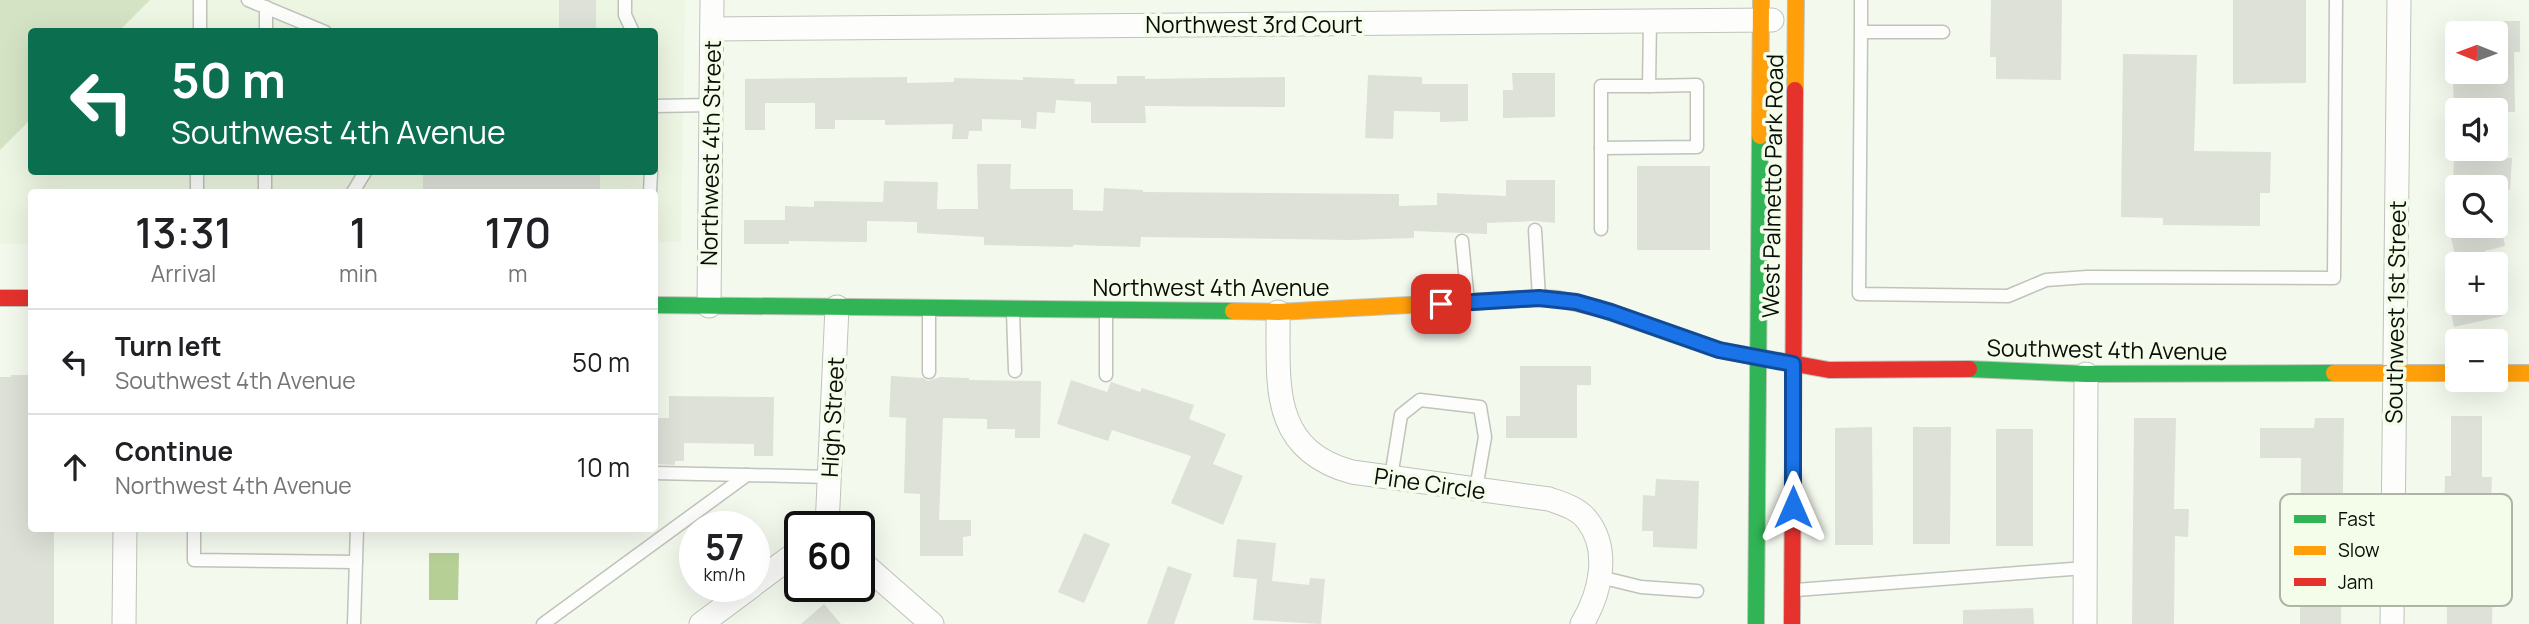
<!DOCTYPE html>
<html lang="en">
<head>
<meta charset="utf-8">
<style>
  :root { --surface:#fff; --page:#f6f6f6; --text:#202124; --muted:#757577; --line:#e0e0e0 }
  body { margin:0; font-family:Manrope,sans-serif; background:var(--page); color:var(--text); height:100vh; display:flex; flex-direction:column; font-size:26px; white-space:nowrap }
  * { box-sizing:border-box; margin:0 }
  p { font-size:23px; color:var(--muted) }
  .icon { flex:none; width:38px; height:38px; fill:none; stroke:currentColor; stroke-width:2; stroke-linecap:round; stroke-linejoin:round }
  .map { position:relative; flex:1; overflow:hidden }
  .panel { position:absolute; left:28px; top:189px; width:630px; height:343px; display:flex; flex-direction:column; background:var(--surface); border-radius:7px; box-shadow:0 7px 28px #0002 }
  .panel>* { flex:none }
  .hud { position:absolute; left:28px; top:28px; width:630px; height:147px; border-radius:7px; box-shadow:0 7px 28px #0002; background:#0b6e4f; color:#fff; overflow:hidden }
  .needle { width:46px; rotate:271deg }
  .tools { position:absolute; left:2445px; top:21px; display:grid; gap:14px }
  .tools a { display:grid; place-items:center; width:63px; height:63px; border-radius:7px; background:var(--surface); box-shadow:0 7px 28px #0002; font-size:35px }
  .speed { position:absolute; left:679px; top:511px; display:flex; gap:14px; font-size:35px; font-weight:700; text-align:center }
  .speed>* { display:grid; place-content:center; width:91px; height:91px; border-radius:50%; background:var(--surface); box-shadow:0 7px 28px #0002; line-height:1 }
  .speed small { font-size:18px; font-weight:400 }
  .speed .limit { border:4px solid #111; border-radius:10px; background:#fff; color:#111 }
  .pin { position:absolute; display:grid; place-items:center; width:60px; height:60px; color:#fff; margin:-30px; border-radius:14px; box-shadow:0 4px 10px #0006 }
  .me { position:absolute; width:77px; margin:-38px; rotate:0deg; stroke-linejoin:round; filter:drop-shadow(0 0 5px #0008) }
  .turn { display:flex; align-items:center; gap:24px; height:147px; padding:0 28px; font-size:32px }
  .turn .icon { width:91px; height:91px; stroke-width:2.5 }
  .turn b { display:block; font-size:49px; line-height:60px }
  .eta { display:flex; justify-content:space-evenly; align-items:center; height:119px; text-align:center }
  .eta b { font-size:42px; font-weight:600; line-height:49px }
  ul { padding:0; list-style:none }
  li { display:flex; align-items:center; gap:21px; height:105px; padding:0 28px; border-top:2px solid var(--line) }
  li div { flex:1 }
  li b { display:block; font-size:26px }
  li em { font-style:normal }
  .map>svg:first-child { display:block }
</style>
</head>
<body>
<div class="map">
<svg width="2529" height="624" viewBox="0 0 2529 624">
  <rect width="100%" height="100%" fill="#f4f9ee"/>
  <path fill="#edf6e2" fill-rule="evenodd" d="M0,0H685L681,242H655L654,192H32L31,244H0ZM32,32H654V172H32Z"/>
  <polygon fill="#d5e3c5" points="0,0 150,0 119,31 32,32 31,119 0,150"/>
  <polygon fill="#b5cf95" points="429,553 459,553 458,600 429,600"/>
  <g fill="#dde1d8">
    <rect x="559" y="0" width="37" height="32"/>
    <polygon points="1991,0 2062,0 2061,80 1996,79 1996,57 1990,57"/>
    <polygon points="2233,0 2306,0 2306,83 2233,84"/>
    <polygon points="2496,21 2520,21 2520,52 2514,52 2515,112 2454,110 2453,81 2496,80"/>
    <polygon points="2123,54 2197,55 2194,151 2271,152 2270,193 2260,193 2260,226 2163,225 2163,218 2121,217"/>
    <polygon points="1512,73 1555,73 1555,117 1503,118 1503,90 1513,90"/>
    <polygon points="1368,75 1422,77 1422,84 1468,84 1468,121 1440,122 1440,112 1394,111 1393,139 1365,138"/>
    <polygon points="1117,76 1145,76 1145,79 1285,77 1285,107 1145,106 1146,123 1091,123 1091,102 1056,100 1055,113 1037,112 1036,129 1021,128 1021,120 982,119 982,131 969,131 968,139 952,139 953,124 885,125 885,120 835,120 835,129 815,129 815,103 765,103 765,130 745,130 745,79 907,77 907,83 954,82 954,78 1023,80 1023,77 1075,79 1074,84 1117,84"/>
    <polygon points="2454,156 2512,158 2510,190 2496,190 2496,187 2453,187"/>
    <polygon points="977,164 1011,164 1010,189 1073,189 1073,210 1103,211 1104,188 1143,190 1143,192 1399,194 1399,206 1437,205 1437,193 1506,196 1506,180 1555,180 1555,223 1535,221 1487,223 1487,234 1414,231 1414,238 1351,240 1141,237 1140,247 1073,245 1073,247 984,245 984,237 917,233 917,222 867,221 867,242 789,241 789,244 744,244 744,220 785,220 785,206 814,207 814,201 883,202 884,181 938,182 937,209 978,209"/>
    <rect x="1637" y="166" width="73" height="84"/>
    <polygon points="423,172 600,172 600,191 423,189"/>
    <polygon points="2448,226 2501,226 2505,246 2485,251 2486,256 2457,263"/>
    <polygon points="2449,303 2500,303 2503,316 2454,327"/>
    <polygon points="1520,366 1591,366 1591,385 1577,385 1577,438 1506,438 1506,416 1520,416"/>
    <polygon points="11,375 32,375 32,528 54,528 54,624 0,624 0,377 11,377"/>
    <polygon points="891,376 923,378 928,381 940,377 969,378 969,380 1041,381 1040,438 1015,438 1015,429 987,429 987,419 943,418 939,520 971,520 971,536 963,537 963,556 920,556 920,494 904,493 906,418 889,417"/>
    <polygon points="1071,380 1107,392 1111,382 1140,392 1142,388 1194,405 1189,419 1226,434 1213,464 1243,476 1223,525 1171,503 1191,456 1112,430 1108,441 1057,424"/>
    <polygon points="669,396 774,397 773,456 754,456 754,444 684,443 684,461 675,461 675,465 654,464 654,418 669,418"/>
    <polygon points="2451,416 2482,416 2482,477 2492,477 2490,532 2494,532 2492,624 2447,624 2446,516 2444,516 2445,476 2451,476"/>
    <polygon points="2134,418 2176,418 2174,509 2189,509 2188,537 2175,536 2174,624 2132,624"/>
    <polygon points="2315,418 2344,418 2341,624 2300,624 2301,458 2260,458 2260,428 2314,428"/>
    <polygon points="1872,427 1873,545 1835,545 1835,428"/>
    <polygon points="1913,427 1951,427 1950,544 1913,544"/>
    <rect x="1996" y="429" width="37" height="117"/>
    <polygon points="1656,479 1699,481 1697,549 1653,547 1653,531 1642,531 1643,495 1655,496"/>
    <polygon points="1084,533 1110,544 1084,603 1058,592"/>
    <polygon points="1237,539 1276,543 1272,581 1309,585 1310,578 1325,579 1321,624 1253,620 1257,579 1233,577"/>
    <polygon points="1168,566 1192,574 1174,624 1147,624"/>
    <polygon points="824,604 841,624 801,624"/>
    <polygon points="2033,608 2034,624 1963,624 1963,610"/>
  </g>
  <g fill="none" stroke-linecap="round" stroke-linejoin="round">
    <defs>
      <g id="lane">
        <polyline points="248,0 325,32"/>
        <polyline points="625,0 625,15 633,32"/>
        <polyline points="1861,0 1861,32 1943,32"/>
        <polyline points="200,32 200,0"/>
        <polyline points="266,32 266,7"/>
        <polyline points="1861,32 1859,294 2008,296 2046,280 2087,277 2334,278 2336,0"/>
        <polyline points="654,106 711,105"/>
        <polyline points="1601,148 1697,147 1697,85 1649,86"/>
        <polyline points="197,192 197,172"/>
        <polyline points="265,192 265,172"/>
        <polyline points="353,192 365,172"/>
        <polyline points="650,192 651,172"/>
        <polyline points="1601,229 1601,86 1649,86 1650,21"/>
        <polyline points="1535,230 1539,298"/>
        <polyline points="1462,241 1468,302"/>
        <polyline points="1013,312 1015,371"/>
        <polyline points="929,372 929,309"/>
        <polyline points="1106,375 1106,312"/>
        <polyline points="654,473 747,475"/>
        <polyline points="1391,477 1401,415 1420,400 1480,407 1485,437 1476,489"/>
        <polyline points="194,528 194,560 356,562"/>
        <polyline points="1600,577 1641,587 1697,591"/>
        <polyline points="1796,590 2085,568"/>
        <polyline points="354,624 357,528"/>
        <polyline points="543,624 747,475 829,477"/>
      </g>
      <g id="street">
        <polyline points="712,29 1772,20"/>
        <polyline points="709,306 712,0"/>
        <path d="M1278,312C1279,382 1268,449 1352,472L1549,499C1563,504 1578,508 1587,520C1611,550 1600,594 1582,624"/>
        <polyline points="827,527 837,307"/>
        <polyline points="859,560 932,624"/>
        <polyline points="754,584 800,550"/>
        <polyline points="124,624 125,528"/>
        <polyline points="701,624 752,586"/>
        <polyline points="2085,624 2086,374"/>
        <polyline points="2392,624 2399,0"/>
      </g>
      <g id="fast">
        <polyline points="654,305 1233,311"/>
        <polyline points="1969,369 2086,374 2334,373"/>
        <polyline points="1756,624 1760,136"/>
      </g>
      <g id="slow">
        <polyline points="1795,90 1796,0"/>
        <polyline points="1760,136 1761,0"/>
        <polyline points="1233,311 1278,312 1539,298 1558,299 1598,308"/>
        <polyline points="2334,373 2457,373"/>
        <polyline points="2496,373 2529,373"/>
      </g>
      <g id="jam">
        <polyline points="0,298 32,298"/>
        <polyline points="1598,308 1719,350 1829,370 1969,369"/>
        <polyline points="1792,624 1795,90"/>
      </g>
    </defs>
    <use href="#lane" stroke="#bfc3bb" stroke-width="15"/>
    <use href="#street" stroke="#bfc3bb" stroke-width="25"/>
    <use href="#fast" stroke="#bfc3bb" stroke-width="18"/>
    <use href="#slow" stroke="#bfc3bb" stroke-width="18"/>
    <use href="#jam" stroke="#bfc3bb" stroke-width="18"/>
    <use href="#lane" stroke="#fdfefc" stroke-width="12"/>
    <use href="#street" stroke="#fdfefc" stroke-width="23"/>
    <use href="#fast" stroke="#30b455" stroke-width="16"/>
    <use href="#slow" stroke="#ff9f0a" stroke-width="16"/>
    <use href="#jam" stroke="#e5322d" stroke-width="16"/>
  </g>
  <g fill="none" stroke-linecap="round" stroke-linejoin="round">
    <defs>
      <polyline id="route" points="1441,304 1539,298 1576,302 1611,312 1719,350 1793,364 1793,507"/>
    </defs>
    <use href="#route" stroke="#114b97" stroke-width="18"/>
    <use href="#route" stroke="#1a73e8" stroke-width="12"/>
  </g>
  <g text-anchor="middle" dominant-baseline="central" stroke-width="7" stroke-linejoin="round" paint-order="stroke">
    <g font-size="23" fill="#0a0d07" stroke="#f4fdea">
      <text x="1254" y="24">Northwest 3rd Court</text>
      <text transform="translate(710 153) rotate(-89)">Northwest 4th Street</text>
      <text transform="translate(1772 186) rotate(-89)">West Palmetto Park Road</text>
      <text x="1211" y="287">Northwest 4th Avenue</text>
      <text transform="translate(2395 312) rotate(-89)">Southwest 1st Street</text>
      <text transform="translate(2107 349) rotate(1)">Southwest 4th Avenue</text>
      <text transform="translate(832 417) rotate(-87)">High Street</text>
      <text transform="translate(1430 483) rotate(8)">Pine Circle</text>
    </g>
  </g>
  <rect x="2280" y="494" width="232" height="112" rx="10" fill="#f4fdea" stroke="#aeb5a6" stroke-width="2"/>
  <rect x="2294" y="515" width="32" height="8" fill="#30b455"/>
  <rect x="2294" y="546" width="32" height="9" fill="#ff9f0a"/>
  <rect x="2294" y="578" width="32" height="8" fill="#e5322d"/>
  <g font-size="19" fill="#0a0d07">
    <text x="2338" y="526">Fast</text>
    <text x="2338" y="557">Slow</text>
    <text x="2338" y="589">Jam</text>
  </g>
</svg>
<div class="tools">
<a><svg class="needle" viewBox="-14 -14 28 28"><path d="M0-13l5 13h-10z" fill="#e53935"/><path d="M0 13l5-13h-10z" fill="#757577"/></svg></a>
<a><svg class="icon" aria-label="sound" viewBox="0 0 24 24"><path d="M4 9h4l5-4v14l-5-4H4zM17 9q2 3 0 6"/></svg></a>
<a><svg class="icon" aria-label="search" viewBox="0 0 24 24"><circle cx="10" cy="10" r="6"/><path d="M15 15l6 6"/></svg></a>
<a>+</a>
<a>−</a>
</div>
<div class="speed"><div>57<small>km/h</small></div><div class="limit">60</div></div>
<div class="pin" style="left:1441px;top:304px;background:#d93025"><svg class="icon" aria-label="arrive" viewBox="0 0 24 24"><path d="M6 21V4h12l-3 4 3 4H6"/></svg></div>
<svg class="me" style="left:1793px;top:507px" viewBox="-20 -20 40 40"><path d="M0-17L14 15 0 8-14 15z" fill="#1a73e8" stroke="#fff" stroke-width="4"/></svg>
<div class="hud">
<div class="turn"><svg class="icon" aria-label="left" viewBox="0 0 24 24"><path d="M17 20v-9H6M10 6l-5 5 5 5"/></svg><div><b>50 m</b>Southwest 4th Avenue</div></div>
</div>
<section class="panel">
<div class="eta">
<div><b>13:31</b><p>Arrival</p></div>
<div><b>1</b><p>min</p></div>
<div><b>170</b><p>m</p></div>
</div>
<ul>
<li><svg class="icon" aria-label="left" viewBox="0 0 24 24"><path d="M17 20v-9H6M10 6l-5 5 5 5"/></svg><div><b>Turn left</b><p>Southwest 4th Avenue</p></div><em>50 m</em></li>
<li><svg class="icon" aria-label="ahead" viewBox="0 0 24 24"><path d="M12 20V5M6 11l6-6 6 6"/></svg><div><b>Continue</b><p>Northwest 4th Avenue</p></div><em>10 m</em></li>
</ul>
</section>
</div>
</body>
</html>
